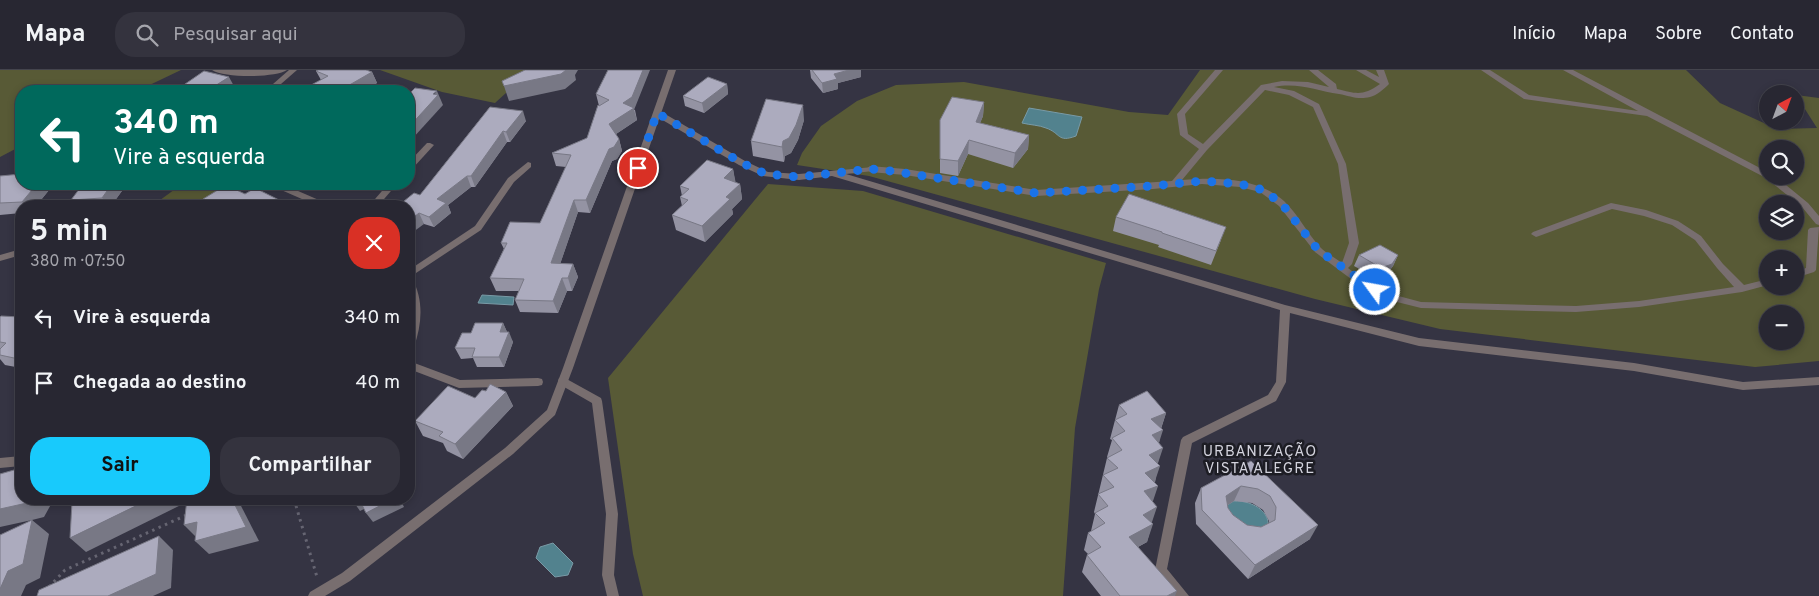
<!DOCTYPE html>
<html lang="pt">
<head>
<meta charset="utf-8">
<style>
  :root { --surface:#282732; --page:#34333e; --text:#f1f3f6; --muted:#a5a5ac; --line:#44444d; --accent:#18cafc }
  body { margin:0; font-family:Overpass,sans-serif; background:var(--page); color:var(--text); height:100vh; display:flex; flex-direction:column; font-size:19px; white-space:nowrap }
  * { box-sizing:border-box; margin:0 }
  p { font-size:16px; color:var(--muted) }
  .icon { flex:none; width:28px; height:28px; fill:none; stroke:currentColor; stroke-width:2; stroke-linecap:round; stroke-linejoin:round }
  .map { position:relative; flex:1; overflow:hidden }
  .details { position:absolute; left:15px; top:130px; width:400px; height:305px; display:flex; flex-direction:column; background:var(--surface); border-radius:20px; box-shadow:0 2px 8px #0003,0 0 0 1px var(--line) }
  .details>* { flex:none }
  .hud { position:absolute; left:15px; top:15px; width:400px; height:105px; border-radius:20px; box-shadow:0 2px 8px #0003,0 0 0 1px var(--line); background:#00695c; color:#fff; overflow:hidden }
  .needle { width:32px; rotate:41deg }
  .controls { position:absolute; left:1759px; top:15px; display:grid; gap:10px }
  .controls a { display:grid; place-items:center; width:45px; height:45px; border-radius:50%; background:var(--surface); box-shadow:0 2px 8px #0003,0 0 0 1px var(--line); font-size:25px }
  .pin { position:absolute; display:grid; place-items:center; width:42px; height:42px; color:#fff; margin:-21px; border:2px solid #fff; border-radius:50%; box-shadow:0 1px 5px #0007 }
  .me { position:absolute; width:55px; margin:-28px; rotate:302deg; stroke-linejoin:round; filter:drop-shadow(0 0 4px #0008) }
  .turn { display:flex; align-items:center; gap:18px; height:105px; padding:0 15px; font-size:22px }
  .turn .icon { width:65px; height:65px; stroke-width:2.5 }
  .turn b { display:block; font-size:35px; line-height:42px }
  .round { display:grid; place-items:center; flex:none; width:52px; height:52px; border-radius:20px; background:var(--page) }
  .head { display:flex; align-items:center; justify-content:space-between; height:85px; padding:0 15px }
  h1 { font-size:30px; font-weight:700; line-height:38px }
  .primary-button { display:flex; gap:10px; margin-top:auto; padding:10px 15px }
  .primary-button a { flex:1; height:58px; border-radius:20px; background:var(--accent); color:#111; font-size:20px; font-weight:700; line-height:58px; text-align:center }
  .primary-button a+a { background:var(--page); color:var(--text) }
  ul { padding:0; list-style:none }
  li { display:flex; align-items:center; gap:15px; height:65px; padding:0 15px }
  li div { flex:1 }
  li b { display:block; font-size:19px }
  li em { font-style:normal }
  header { display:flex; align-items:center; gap:30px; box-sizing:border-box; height:70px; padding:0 25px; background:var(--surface); border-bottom:1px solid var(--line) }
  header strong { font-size:24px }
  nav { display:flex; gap:28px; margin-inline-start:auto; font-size:18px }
  .search { width:350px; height:45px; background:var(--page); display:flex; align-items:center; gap:12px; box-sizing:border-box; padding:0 18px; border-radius:20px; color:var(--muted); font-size:19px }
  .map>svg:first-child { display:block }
</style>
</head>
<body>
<header>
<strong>Mapa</strong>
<div class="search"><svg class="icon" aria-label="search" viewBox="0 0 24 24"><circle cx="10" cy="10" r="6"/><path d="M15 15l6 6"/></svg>Pesquisar aqui</div>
<nav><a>Início</a><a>Mapa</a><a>Sobre</a><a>Contato</a></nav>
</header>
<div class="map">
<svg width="1819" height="526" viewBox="0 0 1819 526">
  <rect width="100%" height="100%" fill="#353443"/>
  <g fill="#585a36" fill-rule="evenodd">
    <polygon points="0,0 181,0 137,21 21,21 21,76 0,87"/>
    <polygon points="380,0 531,0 495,33 442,22"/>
    <path d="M1200,0H1686L1720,33L1777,59L1817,58L1796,25L1819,28V291L1755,297L1440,259L1315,229L869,106L797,95L802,83L821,56L857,31L896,15L964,12L1129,42L1168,45ZM1768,79H1795V106H1768ZM1768,134H1795V161H1768ZM1768,189H1795V216H1768ZM1768,244H1795V271H1768Z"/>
    <polygon points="182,114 227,114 198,136 152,136"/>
    <polygon points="768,114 863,121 1106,193 1099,219 1075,358 1063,526 643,526 633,484 608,308"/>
  </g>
  <g fill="#52828e" stroke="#799aa6">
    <path d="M1029,38L1082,47L1076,66C1057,73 1061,63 1046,58C1039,55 1030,55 1022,53Z"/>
    <polygon points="482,225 514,227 513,235 478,233"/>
    <path d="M1234,431C1253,430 1277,444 1265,466L1222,441L1229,433Z"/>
    <polygon points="553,473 573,493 568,505 555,507 536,488 540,477"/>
  </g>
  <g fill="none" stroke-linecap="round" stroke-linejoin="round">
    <g stroke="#666572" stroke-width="3" stroke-dasharray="2.5 4.5" stroke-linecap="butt">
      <polyline points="294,429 317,507"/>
      <polyline points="49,517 65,500 189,444"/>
    </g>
    <g fill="#786e6f" fill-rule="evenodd">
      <path d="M1215,0H1223L1185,44L1188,64L1203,74L1261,15L1282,11L1308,12L1329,17L1309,0H1318L1336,14L1337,19C1357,24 1363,26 1380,14L1356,0H1366L1379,7L1376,0H1384L1389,14C1384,19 1376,26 1370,27C1358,30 1350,26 1339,24C1317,21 1298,12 1274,17L1294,21L1319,34L1346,94L1359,173L1352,194L1348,198L1365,211L1391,224L1421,232L1576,236L1639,231L1734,217L1717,198L1695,170L1672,155L1644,146L1612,139L1539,166L1536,167L1531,164L1533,162L1611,133L1646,140L1678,151L1701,166L1723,194L1744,215L1768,209V215L1742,222L1639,237L1576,242L1421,238L1385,229L1359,215L1315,182L1279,136L1260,122L1240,117L1202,114L1153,119L1036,126L905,105L870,102L866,99L870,96L905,99L1036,120L1172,111L1199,79L1180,65L1177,44ZM1265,20L1289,25L1313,37L1338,94L1349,173L1342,193C1335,188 1326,183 1320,177C1307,163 1298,144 1284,131C1257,107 1216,107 1182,110L1207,80Z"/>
      <polygon points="1481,0 1490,0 1529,25 1638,41 1563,0 1573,0 1760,98 1768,102 1768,106 1775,106 1808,133 1819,146 1819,155 1816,154 1802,137 1766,108 1647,46 1524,29"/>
      <polygon points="1819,157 1816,200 1814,202 1795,208 1795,202 1806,198 1808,160 1810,158"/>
    </g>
    <g fill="#786e6f" fill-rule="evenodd">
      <path d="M212,0H287C275,8 224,8 212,0Z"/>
      <polygon points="289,0 297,0 273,21 265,21"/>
      <polygon points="654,41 660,41 745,91 768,102 799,104 873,97 873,101 846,104 1285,235 1419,268 1634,293 1743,312 1819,307 1819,315 1743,320 1634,301 1419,276 1290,243 1286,312 1276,331 1192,373 1167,499 1189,526 1175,526 1155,500 1181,370 1183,367 1268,325 1276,312 1280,240 832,106 799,110 763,106 739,95 654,45"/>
      <polygon points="427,73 430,73 434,75 412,99 409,100 409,92"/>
      <path d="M528,92L531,93V97L514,112L481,160L410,207L412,208C424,231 422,253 414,277L413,280L409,281V262L412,243L409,223V200L475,156L508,108Z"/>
      <polygon points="271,114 282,114 328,134 329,136 318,136 272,116"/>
      <polygon points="388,114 397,114 378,136 369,136"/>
      <polygon points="21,179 21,185 0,191 0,185"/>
      <polygon points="409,291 460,310 538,308 542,309 543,312 542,315 538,316 459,318 409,299"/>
      <polygon points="563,307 601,328 602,331 618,444 614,505 619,526 607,526 602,505 606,444 592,333 559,314 558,311 559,308"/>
      <polygon points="21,386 21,396 0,398 0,388"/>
    </g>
    <polygon fill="#786e6f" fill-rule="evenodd" points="668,0 676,0 573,298 555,345 513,384 350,511 325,526 308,526 310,522 342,503 505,378 547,340 563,298"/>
  </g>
  <g fill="#9493a3" fill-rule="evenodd">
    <polygon points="810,0 861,0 861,7 838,13 838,19 823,23 811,8"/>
    <polygon points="316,1 372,2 377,13 362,21 300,21 321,10"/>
    <polygon points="727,14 728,24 704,43 685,36 683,26"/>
    <polygon points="596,24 635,40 637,50 616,64 619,69 622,81 617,89 612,91 590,143 578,142 560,194 573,194 578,207 572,221 567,221 558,243 520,242 515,230 519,221 496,221 490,208 504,179 501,173 540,153 566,97 556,96 552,83 587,68 599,36"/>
    <polygon points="984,32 983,46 980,53 1029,65 1028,79 1013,98 968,84 958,106 940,103 940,50"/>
    <polygon points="490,37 526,51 510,72 507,72 475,117 471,117 448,135 451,143 434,157 424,154 409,136 398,136 420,125"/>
    <polygon points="804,50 798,70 791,83 785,86 784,92 753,86 751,71"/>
    <polygon points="733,99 735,112 740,114 742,129 732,139 733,144 705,172 676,160 672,145 682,136 680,127 682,126 680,116"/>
    <polygon points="0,106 21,114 54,114 36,136 21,136 21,143 0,145"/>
    <polygon points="127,114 111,136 76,136 71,130"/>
    <polygon points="339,114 354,114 348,118"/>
    <polygon points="1116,147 1221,170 1211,195 1158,177 1159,175 1113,161"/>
    <polygon points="1359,185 1398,185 1393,196 1387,204 1376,208 1354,196"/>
    <polygon points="0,247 21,247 21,298 5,295 0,289"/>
    <polygon points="503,253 507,262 513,272 504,297 477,297 473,288 461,289 455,278 471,263"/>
    <polygon points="486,321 506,322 513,336 463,389 447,381 443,373 423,366 415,351 475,328"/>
    <polygon points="1119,335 1166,343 1161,359 1159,373 1158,393 1152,432 1152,453 1147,472 1138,477 1175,526 1101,526 1082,502 1087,485 1088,484 1084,480 1088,463 1091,461 1095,444 1094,442 1107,388 1108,387 1107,387 1112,370 1110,369"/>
    <path d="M1251,391L1310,469L1248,509L1196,454L1195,433L1201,418ZM1234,431L1252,433L1263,440L1269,451V453L1261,457L1247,455L1233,445L1228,438V435Z"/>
  </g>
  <g fill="#787885">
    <polygon points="566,0 578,0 575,5 576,10 565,19 509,31 504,16"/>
    <polygon points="643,0 650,0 634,40 637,50 613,66 609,54"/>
    <polygon points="849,0 861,0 861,7 838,13 838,19 823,23 822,13 834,4"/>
    <polygon points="372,2 377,13 362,21 339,21"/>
    <polygon points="229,7 235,18 230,21 207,21"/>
    <polygon points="727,14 728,24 704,43 702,33"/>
    <polygon points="437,21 443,35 412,69 409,71 409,57"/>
    <polygon points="984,32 983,46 975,66 976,52"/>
    <polygon points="803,35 804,50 798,70 791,83 785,86 784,92 782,77 783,71"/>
    <polygon points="523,41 526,51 510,72 506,62"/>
    <polygon points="503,61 507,72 475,117 471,106"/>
    <polygon points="1029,65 1028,79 1013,98 1015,83"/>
    <polygon points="619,69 622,81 617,89 612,91 590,143 586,130 609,79"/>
    <polygon points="969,70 968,84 958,106 958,91"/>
    <polygon points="733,99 736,114 724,108"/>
    <polygon points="467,106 471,117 448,135 451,143 434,157 429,147 437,129"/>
    <polygon points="37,114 54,114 36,136 26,136 22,132"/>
    <polygon points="112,114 127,114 111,136 108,136 102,128"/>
    <polygon points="346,114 354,114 348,118"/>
    <polygon points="740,114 742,129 732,139 733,144 705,172 702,156 726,127"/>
    <polygon points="574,130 578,142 556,206 551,193"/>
    <polygon points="419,143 424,154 409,165 409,151"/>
    <polygon points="1398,185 1393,196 1387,204 1376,208 1381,198"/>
    <polygon points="573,194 578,207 572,221 568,208"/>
    <polygon points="562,208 567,221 558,243 553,231"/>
    <polygon points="503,253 508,264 500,262"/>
    <polygon points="509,262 513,272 504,297 499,287"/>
    <polygon points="21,281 21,295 14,288"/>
    <polygon points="506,322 513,336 463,389 455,374"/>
    <polygon points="1166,343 1160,361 1163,360 1157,379 1152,365 1151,349"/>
    <polygon points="1163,378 1157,396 1149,385"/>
    <polygon points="1160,396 1154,414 1145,403"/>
    <polygon points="1158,416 1152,434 1144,421"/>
    <polygon points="1241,416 1234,431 1220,440 1226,426"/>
    <polygon points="29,429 54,429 44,447 32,450 49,464 40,508 26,515 21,526 0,526 0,519 8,501 32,450 0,457 0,439"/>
    <polygon points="150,429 193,429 86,482 70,468"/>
    <polygon points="232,429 236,429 239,432 259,471 209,484 195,471"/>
    <polygon points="358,429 359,429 366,438 360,441 353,431"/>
    <polygon points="393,429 400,429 404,437 373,452 366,443"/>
    <polygon points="1157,437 1151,455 1153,454 1147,472 1124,484 1129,467 1143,445"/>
    <polygon points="197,452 198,469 184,455"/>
    <polygon points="1318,455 1310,469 1248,509 1255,495"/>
    <polygon points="159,466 173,480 171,518 153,526 108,526"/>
    <polygon points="1177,521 1175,526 1167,526"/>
  </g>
  <g fill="#acabbe" stroke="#787885" fill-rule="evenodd">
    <polygon points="318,0 366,0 372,2 339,21 300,21 328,6 316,1"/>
    <polygon points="525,0 566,0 561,4 504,16 502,11"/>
    <polygon points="608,0 643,0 632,27 623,33 634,38 609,54 619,69 614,77 609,79 586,130 574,130 551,193 573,194 568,208 562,208 553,231 515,230 524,209 490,208 507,173 501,173 510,152 540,153 571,85 552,83 587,68 598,35 599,36 609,30 596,24"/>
    <polygon points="812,0 849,0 834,4 837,9 822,13"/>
    <polygon points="204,1 229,7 207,21 175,21"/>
    <polygon points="708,7 727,14 702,33 683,26"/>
    <polygon points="127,17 136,21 118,21"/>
    <polygon points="415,18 437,21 433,24 438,25 409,57 409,24"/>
    <polygon points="952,27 984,32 976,52 1029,65 1015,83 969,70 958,91 940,89 940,50"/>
    <polygon points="766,29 803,35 796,55 789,68 783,71 782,77 751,71"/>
    <polygon points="490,37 523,41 506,62 503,61 471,106 467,106 437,129 446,133 429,147 419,143 409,151 409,136 398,136 414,123 420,125"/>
    <polygon points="707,90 733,99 724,108 740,114 726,127 730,129 702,156 672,145 688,130 680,127 689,119 680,116"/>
    <polygon points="21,104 21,114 37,114 22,132 0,133 0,106"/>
    <polygon points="83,114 112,114 102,128 71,130"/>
    <polygon points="226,115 245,124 255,118 291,136 202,136 203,129"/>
    <polygon points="1129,124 1226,157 1216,181 1162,163 1162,162 1116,147"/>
    <polygon points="1380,175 1398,185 1392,194 1381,198 1359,185"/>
    <polygon points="1,246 21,247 21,281 14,288 0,285 0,279 6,273 0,272 0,247"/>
    <polygon points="475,253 503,253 500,262 509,262 499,287 472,287 475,278 455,278 462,263 471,263"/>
    <polygon points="490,314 506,322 455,374 439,366 443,362 415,351 448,316 475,328 482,320 486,321"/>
    <polygon points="1147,321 1166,343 1151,349 1163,360 1152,365 1163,378 1149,385 1160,396 1145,403 1158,416 1144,421 1157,437 1143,445 1153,454 1129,467 1177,521 1167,526 1120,526 1087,485 1101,477 1088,463 1105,453 1095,443 1108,436 1098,424 1114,417 1103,405 1118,398 1107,388 1122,380 1112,368 1125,361 1115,350 1127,344 1119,335"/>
    <path d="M1251,391L1318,455L1255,495L1202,440L1201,418ZM1241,416L1258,419L1270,426L1276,437L1275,450L1261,457L1247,455L1233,445L1228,438L1226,426Z"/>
    <polygon points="21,398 21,429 29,429 27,433 0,439 0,404"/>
    <polygon points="78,429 150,429 70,468 72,432"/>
    <polygon points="187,429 232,429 246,457 195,471 197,452 184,455"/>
    <polygon points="359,429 393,429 366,443"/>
    <polygon points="32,450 23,494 8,501 0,519 0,465"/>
    <polygon points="159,466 156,504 108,526 37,526 39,520"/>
  </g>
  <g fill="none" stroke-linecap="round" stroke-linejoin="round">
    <polyline stroke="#1a73e8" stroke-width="9" stroke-dasharray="0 16.2" points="638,98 657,43 742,93 766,104 799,107 870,99 884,100 1036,123 1153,116 1202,111 1240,114 1263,120 1282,134 1318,180 1375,220"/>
  </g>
  <g text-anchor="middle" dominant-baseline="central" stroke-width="5" stroke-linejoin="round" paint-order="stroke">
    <g font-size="15" letter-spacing="1" fill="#d3d3dd" stroke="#1d1d24">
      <text x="1260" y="382">URBANIZAÇÃO<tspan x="1260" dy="17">VISTA ALEGRE</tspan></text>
    </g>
  </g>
</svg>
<div class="controls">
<a><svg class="needle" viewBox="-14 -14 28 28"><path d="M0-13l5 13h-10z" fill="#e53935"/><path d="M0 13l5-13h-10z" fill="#a5a5ac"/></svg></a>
<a><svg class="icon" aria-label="search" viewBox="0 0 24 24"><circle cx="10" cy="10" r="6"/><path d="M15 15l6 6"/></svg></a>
<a><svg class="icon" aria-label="layers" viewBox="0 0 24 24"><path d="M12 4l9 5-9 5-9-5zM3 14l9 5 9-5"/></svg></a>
<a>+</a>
<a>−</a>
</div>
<div class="pin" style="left:638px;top:98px;background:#d93025"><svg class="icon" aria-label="arrive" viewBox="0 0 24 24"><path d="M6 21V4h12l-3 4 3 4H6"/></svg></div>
<svg class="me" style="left:1375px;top:220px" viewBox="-20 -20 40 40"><circle r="17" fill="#1a73e8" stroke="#fff" stroke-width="3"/><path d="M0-11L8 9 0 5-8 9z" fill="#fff"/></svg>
<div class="hud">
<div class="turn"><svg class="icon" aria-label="left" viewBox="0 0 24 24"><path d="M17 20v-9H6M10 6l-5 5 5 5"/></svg><div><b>340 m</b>Vire à esquerda</div></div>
</div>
<section class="details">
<div class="head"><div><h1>5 min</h1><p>380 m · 07:50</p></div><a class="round" style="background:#d93025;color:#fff"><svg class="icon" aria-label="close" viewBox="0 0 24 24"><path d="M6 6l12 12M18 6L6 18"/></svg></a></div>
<ul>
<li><svg class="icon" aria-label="left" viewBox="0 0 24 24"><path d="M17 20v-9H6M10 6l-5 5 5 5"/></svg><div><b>Vire à esquerda</b></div><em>340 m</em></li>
<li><svg class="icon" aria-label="arrive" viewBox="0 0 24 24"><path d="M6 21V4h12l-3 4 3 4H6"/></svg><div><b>Chegada ao destino</b></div><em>40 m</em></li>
</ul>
<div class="primary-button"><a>Sair</a><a>Compartilhar</a></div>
</section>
</div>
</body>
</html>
